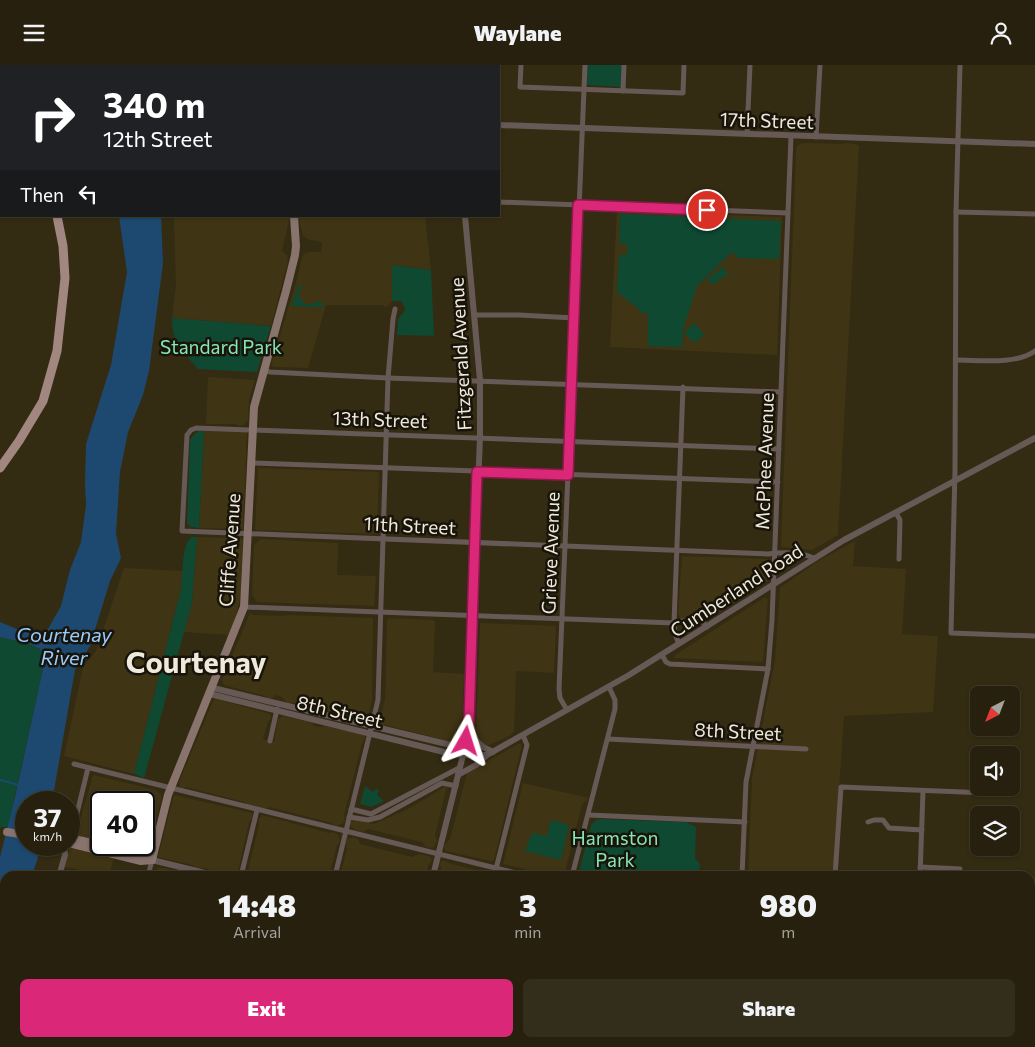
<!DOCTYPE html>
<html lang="en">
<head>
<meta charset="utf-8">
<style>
  :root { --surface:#27200e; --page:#332d1c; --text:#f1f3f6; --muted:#a4a39e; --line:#433e2e; --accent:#db2777 }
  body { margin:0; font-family:Commissioner,sans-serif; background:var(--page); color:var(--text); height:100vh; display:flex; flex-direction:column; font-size:19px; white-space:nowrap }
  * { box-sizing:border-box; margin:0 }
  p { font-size:16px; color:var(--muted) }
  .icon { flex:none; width:28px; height:28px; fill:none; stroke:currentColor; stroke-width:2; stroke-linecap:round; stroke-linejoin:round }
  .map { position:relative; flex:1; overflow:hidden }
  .details { position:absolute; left:0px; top:806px; width:1035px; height:176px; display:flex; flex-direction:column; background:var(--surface); border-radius:15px 15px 0 0; box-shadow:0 1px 4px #0004,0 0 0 1px var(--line) }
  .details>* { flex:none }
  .guide { position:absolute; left:0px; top:0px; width:500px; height:152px; box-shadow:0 1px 4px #0004,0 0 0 1px var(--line); background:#202124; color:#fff; overflow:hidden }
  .needle { width:32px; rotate:222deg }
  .tools { position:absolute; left:970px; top:621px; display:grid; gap:10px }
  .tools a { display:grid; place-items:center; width:50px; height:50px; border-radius:8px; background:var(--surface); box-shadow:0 1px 4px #0004,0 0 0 1px var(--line); font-size:25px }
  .speed { position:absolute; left:15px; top:726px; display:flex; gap:10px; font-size:25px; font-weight:700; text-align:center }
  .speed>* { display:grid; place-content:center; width:65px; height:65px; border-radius:50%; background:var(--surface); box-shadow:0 1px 4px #0004,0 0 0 1px var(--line); line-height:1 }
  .speed small { font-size:12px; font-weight:400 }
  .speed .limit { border:2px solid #111; border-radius:8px; background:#fff; color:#111 }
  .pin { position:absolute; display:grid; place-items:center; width:42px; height:42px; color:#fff; margin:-21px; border:2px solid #fff; border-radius:50%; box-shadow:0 1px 5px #0007 }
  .me { position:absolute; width:55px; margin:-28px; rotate:6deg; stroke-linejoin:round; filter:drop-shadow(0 0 4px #0008) }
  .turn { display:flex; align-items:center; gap:18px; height:105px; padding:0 20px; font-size:22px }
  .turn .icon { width:65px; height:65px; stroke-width:2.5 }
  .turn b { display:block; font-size:35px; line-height:42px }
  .then { display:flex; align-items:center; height:48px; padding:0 20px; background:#0003; gap:10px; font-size:19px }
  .eta { display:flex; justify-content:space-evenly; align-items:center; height:85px; text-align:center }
  .eta b { font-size:30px; font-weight:800; line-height:35px }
  .primary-button { display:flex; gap:10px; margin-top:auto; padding:10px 20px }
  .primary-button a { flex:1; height:58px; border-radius:8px; background:var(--accent); color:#fff; font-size:20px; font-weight:800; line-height:58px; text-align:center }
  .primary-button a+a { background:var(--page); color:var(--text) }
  header { display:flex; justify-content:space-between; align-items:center; height:65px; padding:0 20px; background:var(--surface); font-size:22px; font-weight:800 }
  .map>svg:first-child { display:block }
</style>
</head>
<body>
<header><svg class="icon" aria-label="menu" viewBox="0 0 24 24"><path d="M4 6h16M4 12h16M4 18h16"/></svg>Waylane<svg class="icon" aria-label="person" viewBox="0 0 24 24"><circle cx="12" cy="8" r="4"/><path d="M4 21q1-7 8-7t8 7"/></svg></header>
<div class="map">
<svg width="1035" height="982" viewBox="0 0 1035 982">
  <rect width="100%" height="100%" fill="#342b13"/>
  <g fill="#3f3414">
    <polygon points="802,78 842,79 846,78 859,80 838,470 812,485 781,482 796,86 797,81"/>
    <polygon points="617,146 782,152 777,290 610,282"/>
    <polygon points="174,151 290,151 282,186 287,190 288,196 271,261 172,253 176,221"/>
    <polygon points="298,151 425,151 431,205 392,200 392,236 387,242 381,240 326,240 308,303 274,302 271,300 297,214 302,193 304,189 309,187 321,187 322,177 307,174 303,170"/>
    <polygon points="208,312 255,315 249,335 248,355 244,360 239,361 236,359 206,359"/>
    <polygon points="204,366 245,366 247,368 243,464 199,463"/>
    <polygon points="258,403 379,407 377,469 255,465"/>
    <polygon points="197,472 239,473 243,475 241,529 236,552 229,570 184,567 192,538"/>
    <polygon points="261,474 338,478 337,510 376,511 374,541 257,537 252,530 254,481 256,478"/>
    <polygon points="855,476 853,501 906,504 902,569 938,571 933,647 844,651 833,811 748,811 752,713 775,595 780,523 818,496"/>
    <polygon points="682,491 768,494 768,516 709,554 688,553 681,554 678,548"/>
    <polygon points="124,503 184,506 181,524 134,709 64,691 83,602 96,586"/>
    <polygon points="765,532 768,534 763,597 674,593 675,590"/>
    <polygon points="250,548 253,550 286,551 289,550 373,553 372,634 369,649 370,653 368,656 363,657 360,654 292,638 287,638 282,632 276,630 273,633 269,634 265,631 224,620 222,615"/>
    <polygon points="389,553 433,555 435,557 433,607 464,609 462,665 460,674 457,676 453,677 385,660 380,661 376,658 376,653 381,651 385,634 387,555"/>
    <polygon points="480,558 555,561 556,562 554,608 516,606 514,666 511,670 489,680 485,680 477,673 476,669"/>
    <polygon points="216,634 270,649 271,653 268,657 263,674 274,677 278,654 283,651 311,657 314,661 321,662 324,661 364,669 365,673 362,678 344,750 345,756 342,759 336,761 332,758 269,742 265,744 246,739 244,737 186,722 182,723 180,721 179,717 213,636"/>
    <polygon points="518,679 521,679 521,684 494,795 491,796 445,786 444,781 450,774 467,708"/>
    <polygon points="93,710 156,725 161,730 161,735 152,773 145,785 140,787 109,780 144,780 144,738 101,738 101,778 79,772 76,770"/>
    <polygon points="523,718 589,733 582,739 564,811 553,811 503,799"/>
    <polygon points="442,720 448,724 446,725 435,770 437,776 433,783 426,782 422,777 368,764 363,767 355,765 350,761 351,757 354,755 374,759 410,743 444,722"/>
    <polygon points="174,730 252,748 252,753 249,757 237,811 231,811 228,809 203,803 196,803 192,800 158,792"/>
    <polygon points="262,750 329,768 334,767 338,770 340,776 337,781 329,811 245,811 248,806 259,760 259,754"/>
    <polygon points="353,772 358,774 360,779 412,792 419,789 429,791 432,795 428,801 426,811 340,811 347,784 346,778 348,774"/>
    <polygon points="68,781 114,792 109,811 65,802 69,786"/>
    <polygon points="443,795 452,799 502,811 439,811 441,804 440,798"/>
    <polygon points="157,803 167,803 171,806 198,811 153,811"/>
    <polygon points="446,978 494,978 493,982 464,982"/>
  </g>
  <g fill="#0f4931">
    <polygon points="587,0 622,0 622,22 587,20"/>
    <polygon points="620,149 781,156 779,194 738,193 732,187 697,221 683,264 682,282 648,281 648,248 641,248 640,245 617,227 619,190 627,190 627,179 619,178"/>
    <polygon points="392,200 431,205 434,271 397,270 398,254 404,247 405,243 401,236 392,236"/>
    <polygon points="723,202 728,209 712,220 707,214"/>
    <polygon points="298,221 303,222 302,224 299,224 300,236 304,236 304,239 315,239 315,236 323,238 323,242 293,241 291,243"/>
    <path d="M172,253L271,261L257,307L198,304C183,286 172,279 172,253Z"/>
    <polygon points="695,258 704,270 694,278 684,267"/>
    <polygon points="199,366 204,366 199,463 191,462 187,458 190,375 194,370"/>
    <path d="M192,472H197L192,538L144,713L134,709L181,524C183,511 181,478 192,472Z"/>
    <polygon points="0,572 29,579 40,584 44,599 8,762 0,762"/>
    <polygon points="365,721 373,727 376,723 379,726 377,730 384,736 371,742 360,739"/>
    <polygon points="599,754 686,757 696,762 695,794 697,795 700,800 698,811 578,811 591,760 596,755"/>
    <polygon points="551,755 569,760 561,795 525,786 532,768 547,771"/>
    <polygon points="5,929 5,968 0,967 0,942"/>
  </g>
  <polygon fill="#1d4970" points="119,151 161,151 163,198 149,306 143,330 128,367 120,407 116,469 121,493 110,516 90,581 75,605 52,737 26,738 26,780 42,780 32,811 5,811 5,929 0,942 0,792 15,732 44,599 40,584 29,579 0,572 0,557 17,564 36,569 43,568 48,564 61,541 70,505 81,477 86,440 85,419 86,379 111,300 127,207"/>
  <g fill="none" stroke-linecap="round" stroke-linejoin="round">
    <polyline stroke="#1d4970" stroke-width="2" points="0,715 19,720"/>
    <g stroke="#675a56" stroke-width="5">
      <polyline points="374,0 374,1"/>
      <polyline points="521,0 520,22 683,28 684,0"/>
      <polyline points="960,0 956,147 955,405 951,568 1035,571"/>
      <polyline points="212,1 212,0"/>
      <polyline points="623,26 624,0"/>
      <polyline points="747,69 750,0"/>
      <polyline points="816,72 820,0"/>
      <polyline points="499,137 788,148"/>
      <polyline points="956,147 1035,149"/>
      <polyline points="474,250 519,250 574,253"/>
      <path d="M956,295C979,295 1016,300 1035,286"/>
      <polyline points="263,305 270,307 388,313 781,327"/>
      <path d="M779,384L196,363L191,365L187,370L182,466L768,489C783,487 799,487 814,493"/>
      <polyline points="252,398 778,417"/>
      <polyline points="896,448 900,455 899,494"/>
      <polyline points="244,542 674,558 682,556 703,557 707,562"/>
      <polyline points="679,579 675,569 674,558 683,322"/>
      <polyline points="662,590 666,597 670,599 768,604"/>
      <polyline points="567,645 560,633 559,624 585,0"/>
      <polyline points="608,674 806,684"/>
      <polyline points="270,676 277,644"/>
      <polyline points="74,699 528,811"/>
      <polyline points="351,744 371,749 459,703"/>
      <polyline points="589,750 745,757"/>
      <polyline points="349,752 368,755 380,752 442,718 456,721"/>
      <polyline points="868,757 874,755 883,755 889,763 922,765"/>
      <polyline points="71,773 88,703"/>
      <polyline points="920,802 960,804"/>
      <polyline points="496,804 527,680 523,670"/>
      <polyline points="148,811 152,795"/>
      <polyline points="241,811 257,745"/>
      <polyline points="335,811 378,635 388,313 393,254 395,244"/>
      <polyline points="572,811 615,644 615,635 609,622"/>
      <polyline points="742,811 746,717 768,604 772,555 791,71"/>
      <polyline points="835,811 841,722 1011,729"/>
      <polyline points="920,811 923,726"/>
      <polyline points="1030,977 1035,977"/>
      <polyline points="293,978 312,982"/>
      <polyline points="593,978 608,981"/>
      <polyline points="105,982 107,978"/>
      <polyline points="200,982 201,978"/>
      <polyline points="388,982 389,978"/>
      <polyline points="530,982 531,978"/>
      <polyline points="704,982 704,978"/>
      <polyline points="912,982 913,978"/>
    </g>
    <g stroke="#675a56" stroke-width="6">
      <polyline points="450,0 450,1"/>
      <polyline points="499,60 1035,79"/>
      <polyline points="213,623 455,681 463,688"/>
      <path d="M210,629L452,689C464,688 474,692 486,690"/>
      <polyline points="468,668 483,682 493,687"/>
      <polyline points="458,710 476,700 487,690 629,610 844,475 1035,373"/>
      <polyline points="152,795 217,811"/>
      <polyline points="59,811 65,790 64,780"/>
      <polyline points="433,811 466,678 469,656 480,372 480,315 465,151"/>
      <polyline points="1030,833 1035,829"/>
      <polyline points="17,982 19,978"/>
      <polyline points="823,982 823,978"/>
    </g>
    <g stroke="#88736d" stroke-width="8">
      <polyline points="36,1 36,0"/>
      <polyline points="7,767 26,770"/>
      <polyline points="69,773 101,780"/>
      <polyline points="69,778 141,796 152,795"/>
      <polyline points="102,780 142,790 150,794"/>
      <polyline points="152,795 168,730 244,542 254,342 286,226 295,190 296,181 294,151"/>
    </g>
    <g stroke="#a1877f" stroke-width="9">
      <polyline points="281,0 281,1"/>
      <polyline points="0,403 19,376 43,336 57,286 65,213 63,181 57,151"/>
    </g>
  </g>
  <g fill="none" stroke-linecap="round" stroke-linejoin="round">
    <defs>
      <polyline id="route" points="466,676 469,656 477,407 568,410 578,140 707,145"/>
    </defs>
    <use href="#route" stroke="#8e194d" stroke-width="12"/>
    <use href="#route" stroke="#db2777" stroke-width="9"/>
  </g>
  <g text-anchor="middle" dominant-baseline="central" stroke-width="5" stroke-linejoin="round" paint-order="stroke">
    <g font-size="19" fill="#eee9db" stroke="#18140a">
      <text transform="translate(767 55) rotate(2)">17th Street</text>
      <text transform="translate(460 289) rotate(-93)">Fitzgerald Avenue</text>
      <text transform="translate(380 354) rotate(2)">13th Street</text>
      <text transform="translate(764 396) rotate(-88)">McPhee Avenue</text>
      <text transform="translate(410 460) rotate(3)">11th Street</text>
      <text transform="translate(229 485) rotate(-86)">Cliffe Avenue</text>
      <text transform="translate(550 488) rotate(-88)">Grieve Avenue</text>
      <text transform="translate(736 525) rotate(-33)">Cumberland Road</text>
      <text transform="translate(340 646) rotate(13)">8th Street</text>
      <text transform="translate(738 666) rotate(3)">8th Street</text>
    </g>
    <g font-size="19" fill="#86e5b6" stroke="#18140a">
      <text x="221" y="281">Standard Park</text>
      <text x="615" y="772">Harmston<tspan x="615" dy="22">Park</tspan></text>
    </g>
    <g font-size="20" font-style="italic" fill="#97ccfe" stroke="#18140a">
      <text x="64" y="569">Courtenay<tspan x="64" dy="23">River</tspan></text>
    </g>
    <g font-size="29" font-weight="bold" fill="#eee9db" stroke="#18140a">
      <text x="196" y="596">Courtenay</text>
    </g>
  </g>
</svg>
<div class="tools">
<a><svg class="needle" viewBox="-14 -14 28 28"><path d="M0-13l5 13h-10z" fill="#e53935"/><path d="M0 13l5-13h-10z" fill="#a4a39e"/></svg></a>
<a><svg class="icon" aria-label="sound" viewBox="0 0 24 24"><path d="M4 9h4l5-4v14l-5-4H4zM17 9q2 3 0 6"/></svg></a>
<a><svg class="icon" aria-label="layers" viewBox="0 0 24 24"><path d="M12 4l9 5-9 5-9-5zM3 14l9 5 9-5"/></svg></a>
</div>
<div class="speed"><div>37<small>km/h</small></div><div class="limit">40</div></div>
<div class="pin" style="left:707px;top:145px;background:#d93025"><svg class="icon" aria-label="arrive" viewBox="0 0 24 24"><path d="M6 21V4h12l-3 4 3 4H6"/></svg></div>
<svg class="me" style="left:466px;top:676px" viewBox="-20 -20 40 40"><path d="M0-17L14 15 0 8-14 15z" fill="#db2777" stroke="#fff" stroke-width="4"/></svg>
<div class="guide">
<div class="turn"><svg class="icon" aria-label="right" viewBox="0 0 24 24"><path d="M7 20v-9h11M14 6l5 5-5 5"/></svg><div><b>340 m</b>12th Street</div></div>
<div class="then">Then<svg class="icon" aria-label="left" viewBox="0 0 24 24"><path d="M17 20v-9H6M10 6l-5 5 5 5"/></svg></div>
</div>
<section class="details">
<div class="eta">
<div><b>14:48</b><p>Arrival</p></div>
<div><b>3</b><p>min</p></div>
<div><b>980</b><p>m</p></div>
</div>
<div class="primary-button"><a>Exit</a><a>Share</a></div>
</section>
</div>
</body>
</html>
